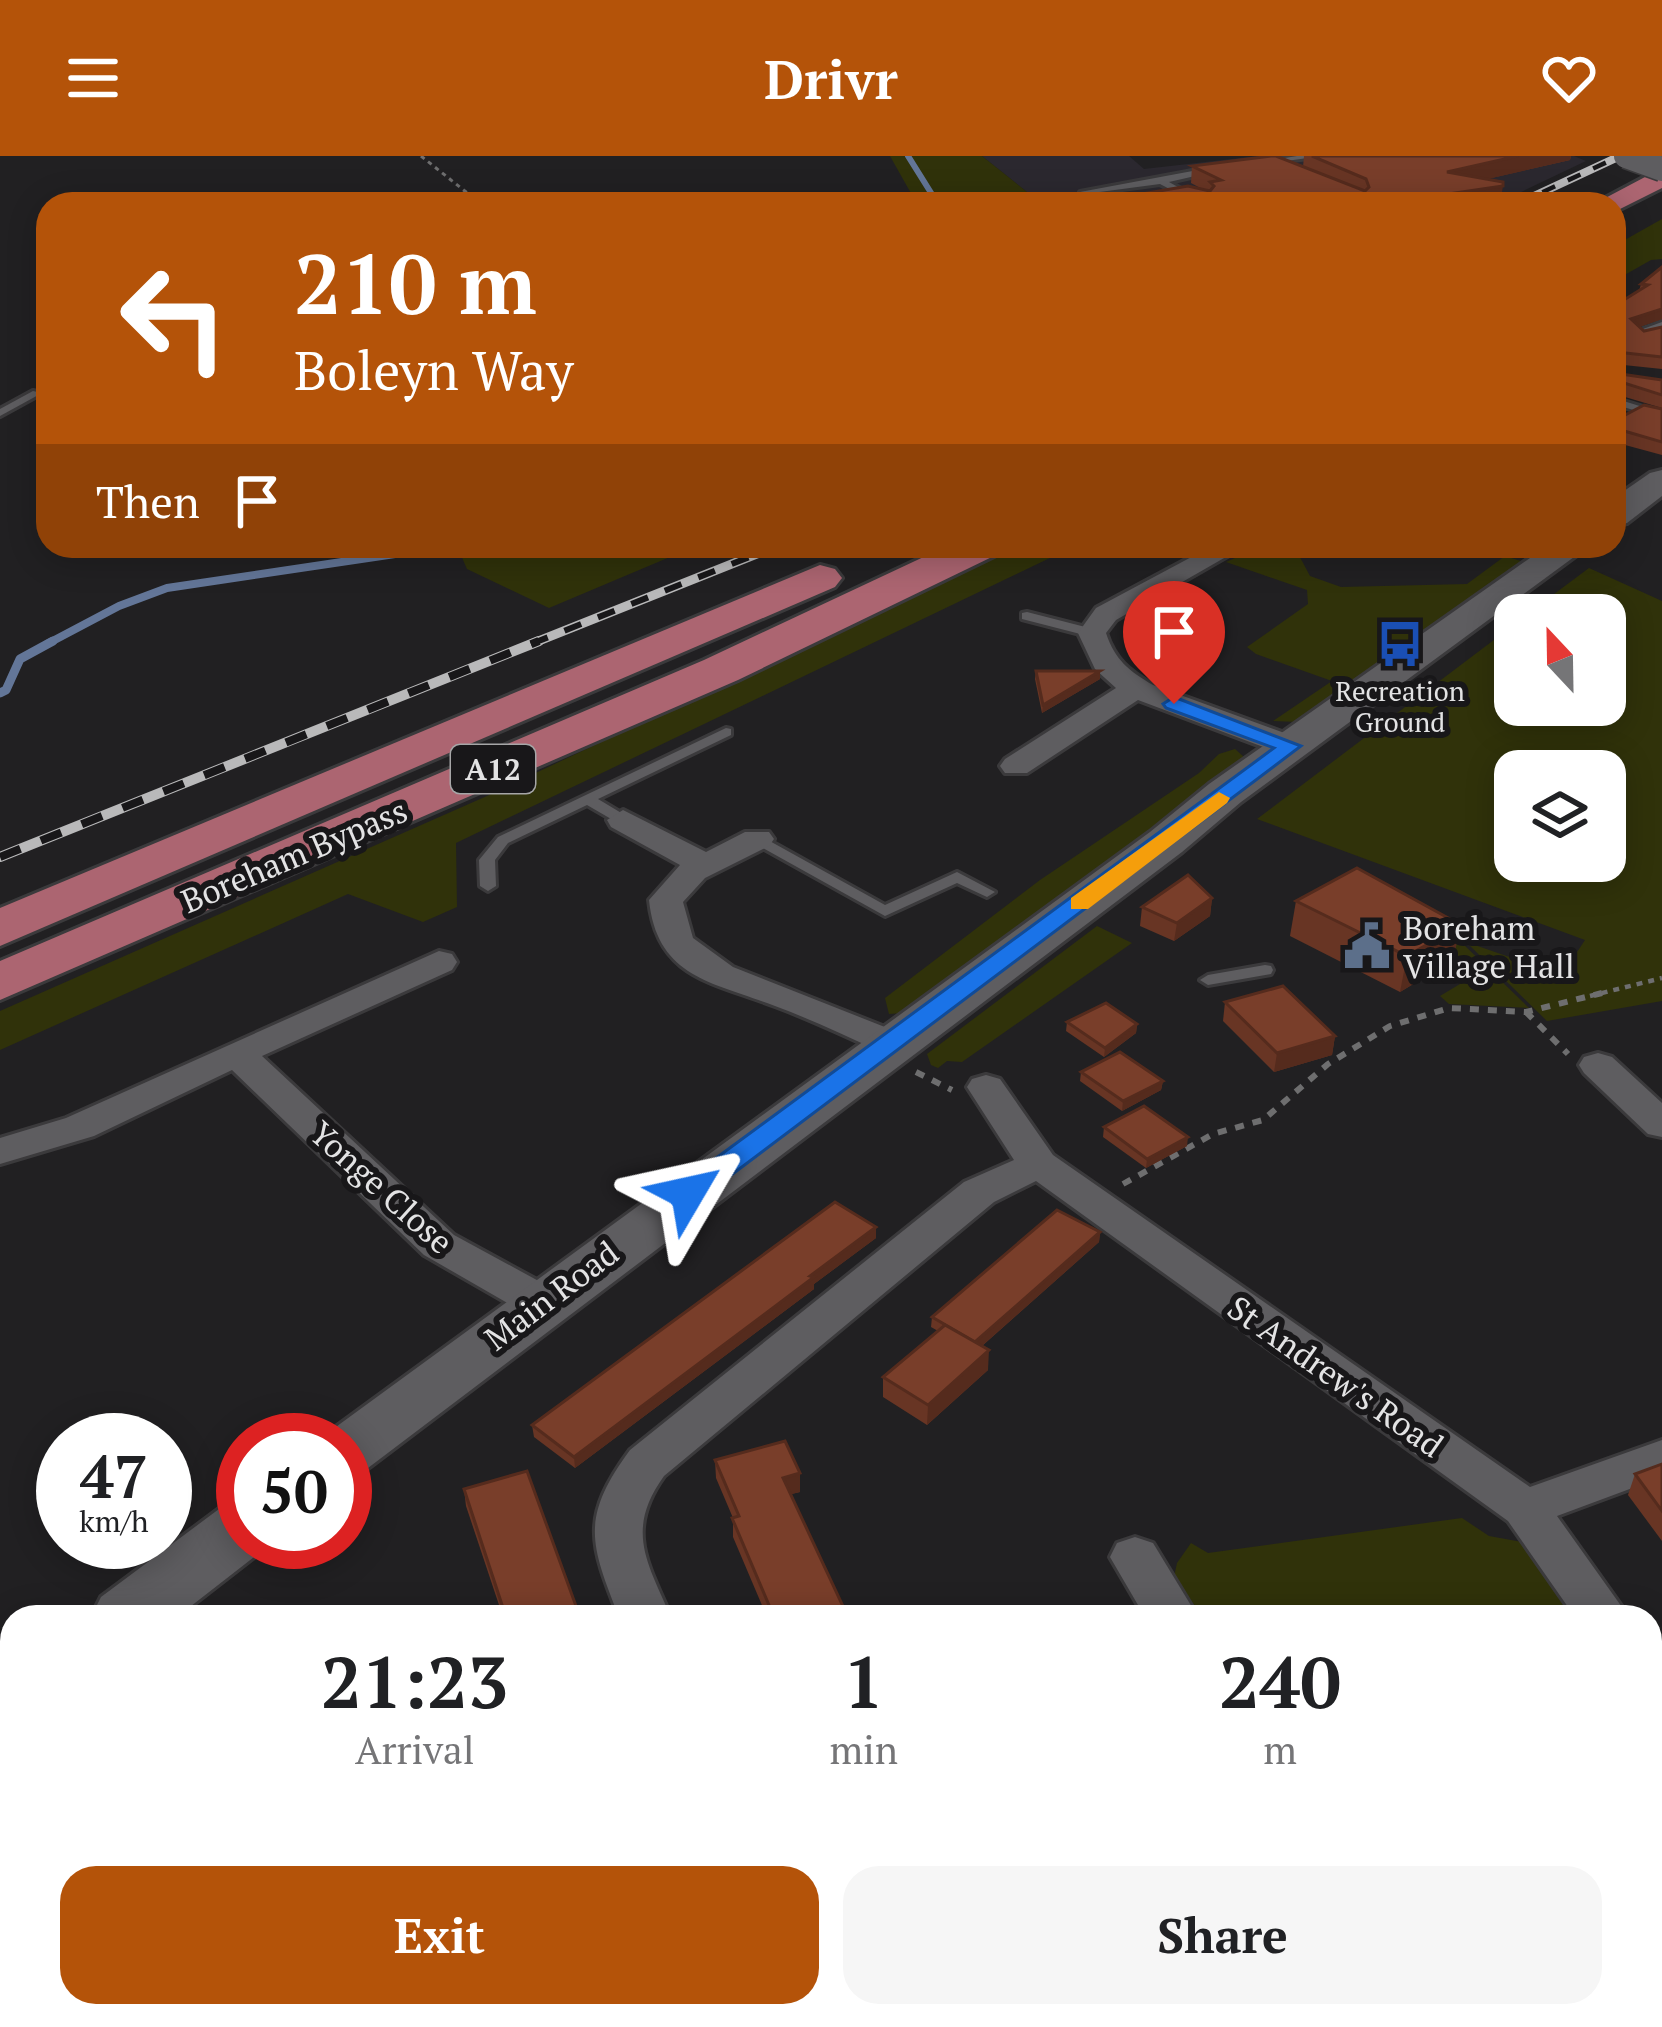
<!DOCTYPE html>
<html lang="en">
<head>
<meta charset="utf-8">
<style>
  :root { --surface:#fff; --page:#f6f6f6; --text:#202124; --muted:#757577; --accent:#b45309 }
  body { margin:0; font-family:"PT Serif",serif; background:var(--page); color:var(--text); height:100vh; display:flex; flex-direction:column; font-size:45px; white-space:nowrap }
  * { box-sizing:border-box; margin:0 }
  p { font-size:39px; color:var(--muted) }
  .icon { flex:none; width:66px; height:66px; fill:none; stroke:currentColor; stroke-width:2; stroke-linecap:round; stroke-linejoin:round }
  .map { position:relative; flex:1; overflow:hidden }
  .side { position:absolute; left:0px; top:1449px; width:1662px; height:423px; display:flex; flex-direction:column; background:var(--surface); border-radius:36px 36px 0 0; box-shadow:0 6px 30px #0003 }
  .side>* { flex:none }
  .hud { position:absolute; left:36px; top:36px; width:1590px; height:366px; border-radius:36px; box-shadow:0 6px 30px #0003; background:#b45309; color:#fff; overflow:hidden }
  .needle { width:78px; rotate:338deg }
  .controls { position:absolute; left:1494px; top:438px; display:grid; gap:24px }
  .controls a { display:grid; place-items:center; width:132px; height:132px; border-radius:24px; background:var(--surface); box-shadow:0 6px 30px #0003; font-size:60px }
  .speed { position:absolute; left:36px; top:1257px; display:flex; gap:24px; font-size:60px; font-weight:700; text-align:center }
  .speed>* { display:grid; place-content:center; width:156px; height:156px; border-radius:50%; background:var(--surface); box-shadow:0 6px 30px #0003; line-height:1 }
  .speed small { font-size:30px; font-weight:400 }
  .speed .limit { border:18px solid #d22; background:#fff; color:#111 }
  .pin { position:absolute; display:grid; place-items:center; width:102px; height:102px; color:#fff; margin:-123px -51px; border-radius:50% 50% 50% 0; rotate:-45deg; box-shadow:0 0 12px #0007 }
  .pin .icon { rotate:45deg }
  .me { position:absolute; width:132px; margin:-66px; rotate:54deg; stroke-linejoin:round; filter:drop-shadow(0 0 9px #0008) }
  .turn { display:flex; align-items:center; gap:42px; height:252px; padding:0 60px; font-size:54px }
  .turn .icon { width:156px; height:156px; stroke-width:2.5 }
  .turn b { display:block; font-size:84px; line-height:102px }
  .then { display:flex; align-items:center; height:114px; padding:0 60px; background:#0003; gap:24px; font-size:45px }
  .eta { display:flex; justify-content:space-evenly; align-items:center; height:204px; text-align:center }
  .eta b { font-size:72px; font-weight:800; line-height:84px }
  .button { display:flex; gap:24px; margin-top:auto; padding:24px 60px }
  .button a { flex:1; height:138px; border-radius:36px; background:var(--accent); color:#fff; font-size:48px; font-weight:800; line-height:138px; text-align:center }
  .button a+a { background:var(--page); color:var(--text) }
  header { display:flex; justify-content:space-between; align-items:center; height:156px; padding:0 60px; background:var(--accent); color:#fff; font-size:54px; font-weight:800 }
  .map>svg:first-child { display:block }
</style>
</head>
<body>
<header><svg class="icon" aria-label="menu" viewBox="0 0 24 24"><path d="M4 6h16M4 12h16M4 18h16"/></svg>Drivr<svg class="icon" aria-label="heart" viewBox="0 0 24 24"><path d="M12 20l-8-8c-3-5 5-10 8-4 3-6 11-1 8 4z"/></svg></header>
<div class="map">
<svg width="1662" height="1871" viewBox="0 0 1662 1871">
  <rect width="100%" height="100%" fill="#212022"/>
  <polygon fill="#2b282f" points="982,0 1129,0 1144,13 1258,0 1574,0 1586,5 1496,48 1042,48"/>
  <g fill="#30320a" fill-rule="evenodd">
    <polygon points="890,0 982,0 1042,48 917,48"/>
    <polygon points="1662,63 1662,103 1651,104 1614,125 1614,90"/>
    <polygon points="457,390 696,390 549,452 467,413"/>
    <polygon points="1016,390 1075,390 456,687 457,751 423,766 348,738 0,894 0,855 487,640"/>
    <polygon points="1294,390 1310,420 1341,431 1467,428 1505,400 1524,406 1444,469 1405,485 1362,526 1298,566 1273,565 1332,525 1256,498 1247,491 1308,448 1307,434 1226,406 1260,391"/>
    <path d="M1589,412L1662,445V845L1547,865L1466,786L1562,819L1585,784L1257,663L1515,468V549H1605V459H1526ZM1515,615H1605V705H1515Z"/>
    <polygon points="1235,593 1245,602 903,857 889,858 885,842 1040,724 1199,617 1219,598"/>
    <polygon points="1097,770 1132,787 962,906 947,905 938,912 931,909 927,898"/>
    <polygon points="1460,785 1529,852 1449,848 1440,840 1460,828 1440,815 1458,804 1434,791"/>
    <polygon points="1462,1362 1489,1380 1522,1386 1580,1440 1593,1461 1203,1461 1174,1421 1177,1407 1191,1387 1208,1397"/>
    <polygon points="1650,1547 1662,1565 1662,1703 1650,1707"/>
  </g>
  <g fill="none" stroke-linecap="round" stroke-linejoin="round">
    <polyline stroke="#637698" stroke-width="6" points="908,0 938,48"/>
    <polyline stroke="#637698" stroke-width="8" points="47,488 119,450 167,432 449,390"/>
    <polyline stroke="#637698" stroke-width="9" points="0,537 6,534 20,503 53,485"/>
    <defs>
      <g id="service">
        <polygon points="1297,0 1322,0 1265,8 1261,6"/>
        <polygon points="1214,11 1217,15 1169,26 1208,48 1198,48 1160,28 1092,37 1106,48 1096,48 1080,36"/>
        <polygon points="33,235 42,237 0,260 0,253"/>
        <polygon points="1614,242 1662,257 1662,263 1614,248"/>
        <polygon points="1027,456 1097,474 1099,477 1092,481 1022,463 1022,457"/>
        <polygon points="726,572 731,573 731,579 598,643 628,661 628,667 618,667 587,649 508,687 495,704 496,730 488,735 480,730 479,704 498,681"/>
        <polygon points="757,678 885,749 957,716 995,736 987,741 957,727 885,760 752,686 749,683"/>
        <polygon points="1265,809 1271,810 1273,814 1271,818 1208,829 1200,824 1208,819"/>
      </g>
      <g id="minor">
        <polygon points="1662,166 1662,179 1643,183 1632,177"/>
        <path d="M1212,390H1245L1116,464L1106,477C1115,504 1129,515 1153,529L1301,583L1305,590L1301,597H1279L1138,544L1027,617H1005L1000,610L1005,603L1116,532L1095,513L1078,477L1096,452Z"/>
        <path d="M623,654L706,696L745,676H769L774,683L769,690L705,722L683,746L693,782L733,811L905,879L911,887L905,895H879C844,879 810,863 775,850C713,826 657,822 649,744L680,709L611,671L607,664Z"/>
        <polygon points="439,795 452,798 457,806 452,814 262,900 454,1079 557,1135 563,1146 557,1157 541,1161 525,1157 424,1099 232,914 94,980 0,1008 0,982 66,962"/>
        <polygon points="1598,897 1612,901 1662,947 1662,981 1648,978 1584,917 1579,909 1584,901"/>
        <path d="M986,919L1000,923L1053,999L1530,1331L1662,1284V1321L1557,1360L1629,1461H1575L1508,1365L1036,1025L994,1046L664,1320C625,1374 647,1406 671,1461H619C590,1387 580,1362 630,1294L964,1026L1014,1004L967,931L972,923Z"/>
        <polygon points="1135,1381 1153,1387 1198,1461 1145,1461 1110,1401 1117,1387"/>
        <polygon points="1650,1504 1662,1508 1662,1565 1650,1561"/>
        <polygon points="1662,1719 1662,1771 1650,1773 1650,1721"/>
        <polygon points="636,1860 725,1860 720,1871 632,1871"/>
      </g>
      <g id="secondary">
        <polygon points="1662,314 1662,340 1627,367 1614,370 1614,342 1650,317"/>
        <polygon points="1547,390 1589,390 1241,646 1182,696 368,1312 345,1319 345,1284 318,1284 1150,676 1209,628"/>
        <polygon points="243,1346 243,1386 270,1386 267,1391 177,1461 91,1461 101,1441 219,1353"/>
        <polygon points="12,1516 12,1583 0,1587 0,1520"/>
      </g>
      <g id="trunk">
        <polygon points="1662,12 1662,32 1614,56 1614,48 1594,48"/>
        <polygon points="947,390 1002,390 996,399 738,524 0,844 0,805 704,504"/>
        <polygon points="820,409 835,413 842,422 835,431 0,790 0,752"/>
      </g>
    </defs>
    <use href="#service" stroke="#3b3a3c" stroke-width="6"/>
    <use href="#minor" stroke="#3b3a3c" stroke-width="6"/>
    <use href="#secondary" stroke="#3b3a3c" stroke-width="6"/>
    <use href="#trunk" stroke="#3b3a3c" stroke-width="6"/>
    <polyline stroke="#6e6e6f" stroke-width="3" stroke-dasharray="4.5 4.5" stroke-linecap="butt" points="421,0 481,48"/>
    <polyline stroke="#6e6e6f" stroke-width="4.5" stroke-dasharray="6 6" stroke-linecap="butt" points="1590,840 1662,822"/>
    <g stroke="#6e6e6f" stroke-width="6" stroke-dasharray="9 9" stroke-linecap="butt">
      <polyline points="1526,856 1568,898"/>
      <polyline points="916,916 952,934"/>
      <polyline points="1123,1028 1213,978 1263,964 1328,908 1390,870 1449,852 1526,856 1602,837"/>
    </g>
    <use href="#service" fill="#5e5d60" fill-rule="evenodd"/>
    <use href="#minor" fill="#5e5d60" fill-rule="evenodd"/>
    <use href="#secondary" fill="#5e5d60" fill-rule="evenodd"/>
    <use href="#trunk" fill="#ac6571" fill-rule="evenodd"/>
    <defs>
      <polyline id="rail-far2" points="1517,48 1620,0"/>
      <polyline id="rail-far1" points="531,488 777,390"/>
      <polyline id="rail" points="0,701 539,485"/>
    </defs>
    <use href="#rail-far2" stroke="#b9b9ba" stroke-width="8"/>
    <use href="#rail-far1" stroke="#b9b9ba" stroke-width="9"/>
    <use href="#rail" stroke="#b9b9ba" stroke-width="10"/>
    <use href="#rail-far2" stroke="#181719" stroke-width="4.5" stroke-dasharray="14" stroke-linecap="butt"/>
    <use href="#rail-far1" stroke="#181719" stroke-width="6" stroke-dasharray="18" stroke-linecap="butt"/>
    <use href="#rail" stroke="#181719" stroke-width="8" stroke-dasharray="22" stroke-linecap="butt"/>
    <defs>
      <polyline id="tertiary-bridge" points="1626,0 1662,13"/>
    </defs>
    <use href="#tertiary-bridge" stroke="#3b3a3c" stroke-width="27" stroke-linecap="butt"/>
    <use href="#tertiary-bridge" stroke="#5e5d60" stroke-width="24"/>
  </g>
  <g fill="#683524">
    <polygon points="1304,0 1571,0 1570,4 1487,23 1500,48 1107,48 1107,44 1204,34 1191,27 1192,10 1303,11"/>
    <polygon points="1662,111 1662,163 1639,171 1644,175 1662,171 1662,213 1614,208 1614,150 1639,135 1641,128"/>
    <polygon points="1614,217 1662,224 1662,252 1615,238"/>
    <polygon points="1662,253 1662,299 1614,286 1614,265"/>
    <polygon points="1036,515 1100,523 1042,557 1035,523"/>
    <polygon points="1212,742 1210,760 1174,785 1140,770 1142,751"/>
    <polygon points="1296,745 1453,804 1400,836 1290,780"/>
    <polygon points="1225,846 1335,880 1332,899 1274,916 1223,865"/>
    <polygon points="1067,866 1137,868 1136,877 1104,901 1066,875"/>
    <polygon points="1081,916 1163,925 1161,934 1122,955 1080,925"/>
    <polygon points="1104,971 1187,990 1146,1012 1103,981"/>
    <polygon points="876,1071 876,1082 814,1128 814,1133 575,1312 534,1281 532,1269"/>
    <polygon points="1100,1076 1099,1086 982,1190 988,1214 927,1269 883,1241 883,1221 938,1175 931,1171 932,1161"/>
    <polygon points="715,1304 800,1336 791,1338 848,1461 767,1461 733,1381 733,1362 716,1322"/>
    <polygon points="1662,1308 1662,1385 1628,1339 1635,1318"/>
    <polygon points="464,1333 580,1461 503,1461 466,1350"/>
  </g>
  <g fill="#552b1d">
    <polygon points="1518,0 1571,0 1570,4 1444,33 1447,16"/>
    <polygon points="1503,30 1500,48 1406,48 1407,44"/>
    <polygon points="1662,153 1662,163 1628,175 1631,163"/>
    <polygon points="1100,515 1100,523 1042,557 1043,549"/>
    <polygon points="1212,742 1210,760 1174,785 1177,767"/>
    <polygon points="1461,769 1453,804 1400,836 1407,800"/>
    <polygon points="1137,868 1136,877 1104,901 1105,892"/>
    <polygon points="1335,880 1332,899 1274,916 1277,897"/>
    <polygon points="1163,925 1161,934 1122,955 1123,945"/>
    <polygon points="1188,981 1187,990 1146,1012 1147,1003"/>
    <polygon points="876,1071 876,1082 814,1128 814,1133 575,1312 574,1301"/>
    <polygon points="1100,1076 1099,1086 975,1196 975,1186"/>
    <polygon points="989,1194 988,1214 927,1269 928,1249"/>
    <polygon points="800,1317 800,1336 784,1340 783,1322"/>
  </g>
  <g fill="#793e2a" stroke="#552b1d" stroke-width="3">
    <polygon points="1271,0 1276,0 1365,35 1369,31 1366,23 1312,0 1518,0 1447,16 1503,26 1503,30 1407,44 1416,48 1116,48 1107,44 1188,30 1210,35 1214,30 1210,26 1221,24 1192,10"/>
    <polygon points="1662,111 1662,153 1631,163 1644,175 1662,171 1662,201 1617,196 1614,198 1614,150 1648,129 1641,128"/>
    <polygon points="1614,217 1662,224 1662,239 1618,225 1614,234"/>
    <polygon points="1644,249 1662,253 1662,286 1614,272 1614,265"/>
    <polygon points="1036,515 1100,515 1043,549"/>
    <polygon points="1357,712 1461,769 1407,800 1296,745"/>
    <polygon points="1188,719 1212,742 1177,767 1142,751"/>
    <polygon points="1283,830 1335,880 1277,897 1225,846"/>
    <polygon points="1106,847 1137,868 1105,892 1067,866"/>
    <polygon points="1120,896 1163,925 1123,945 1081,916"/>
    <polygon points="1144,950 1188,981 1147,1003 1104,971"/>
    <polygon points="835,1046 876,1071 810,1120 814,1121 574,1301 532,1269"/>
    <polygon points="1057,1054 1100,1076 975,1186 932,1161"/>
    <polygon points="945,1169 989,1194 928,1249 883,1221"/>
    <polygon points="785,1285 800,1317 783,1322 848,1461 774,1461 732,1362 739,1360 715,1304"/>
    <polygon points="1662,1308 1662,1355 1635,1318"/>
    <polygon points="527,1315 580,1461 506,1461 464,1333"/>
    <polygon points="1662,1797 1662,1871 1412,1871 1450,1860 1650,1860 1650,1801"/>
    <polygon points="1011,1860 1118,1860 1123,1871 980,1871"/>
    <polygon points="968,1861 972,1871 941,1871"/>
  </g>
  <polygon fill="#1a73e8" stroke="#114b97" stroke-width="3" points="1174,541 1301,590 698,1044 678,1044 674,1037 678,1030 1274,592 1166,552 1163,548"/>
  <polygon fill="#f59e0b" points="1219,636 1230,642 1227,647 1088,753 1071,753 1071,742"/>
  <defs>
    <symbol id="bus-bare" viewBox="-9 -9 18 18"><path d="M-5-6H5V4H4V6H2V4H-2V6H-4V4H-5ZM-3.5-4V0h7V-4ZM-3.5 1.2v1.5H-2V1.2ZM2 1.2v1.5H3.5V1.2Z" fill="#1a4fb4" stroke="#181719" stroke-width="2.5" paint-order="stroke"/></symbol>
    <symbol id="civic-bare" viewBox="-9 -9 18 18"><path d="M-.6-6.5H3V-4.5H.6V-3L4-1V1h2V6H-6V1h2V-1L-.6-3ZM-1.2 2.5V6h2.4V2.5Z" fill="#5c6f8a" stroke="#181719" stroke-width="2.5" paint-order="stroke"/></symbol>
  </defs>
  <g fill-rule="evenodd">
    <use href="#bus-bare" x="1367" y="455" width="66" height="66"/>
    <use href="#civic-bare" x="1334" y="757" width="66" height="66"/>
  </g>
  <g text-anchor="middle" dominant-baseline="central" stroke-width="12" stroke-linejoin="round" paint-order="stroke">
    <g font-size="27" fill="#e3e3e4" stroke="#181719">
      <text x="1400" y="535">Recreation<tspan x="1400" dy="31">Ground</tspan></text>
    </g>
    <rect fill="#181719" stroke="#a6a6a7" stroke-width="3" x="451" y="589" width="84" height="48" rx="9"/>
    <g font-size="30" font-weight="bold" fill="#e3e3e4">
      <text x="493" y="613">A12</text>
    </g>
    <g font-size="33" fill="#e3e3e4" stroke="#181719">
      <text transform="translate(294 699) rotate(-23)">Boreham Bypass</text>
      <text transform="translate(382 1031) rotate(42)">Yonge Close</text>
      <text transform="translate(551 1139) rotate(-37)">Main Road</text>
      <text transform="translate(1336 1220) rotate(35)">St Andrew's Road</text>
    </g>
    <g font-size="33" fill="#e3e3e4" stroke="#181719" text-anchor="start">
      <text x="1403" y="771">Boreham<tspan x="1403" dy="38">Village Hall</tspan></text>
    </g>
  </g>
</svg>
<div class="controls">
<a><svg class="needle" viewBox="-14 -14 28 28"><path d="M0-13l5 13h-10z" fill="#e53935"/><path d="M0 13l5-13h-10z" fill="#757577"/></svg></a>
<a><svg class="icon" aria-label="layers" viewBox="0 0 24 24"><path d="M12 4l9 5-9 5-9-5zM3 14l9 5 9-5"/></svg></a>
</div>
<div class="speed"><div>47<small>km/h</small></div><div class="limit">50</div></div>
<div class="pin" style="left:1174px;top:548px;background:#d93025"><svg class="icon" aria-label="arrive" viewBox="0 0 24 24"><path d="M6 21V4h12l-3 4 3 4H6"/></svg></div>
<svg class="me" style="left:688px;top:1037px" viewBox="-20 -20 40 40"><path d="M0-17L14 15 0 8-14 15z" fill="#1a73e8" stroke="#fff" stroke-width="4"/></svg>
<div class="hud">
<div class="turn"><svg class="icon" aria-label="left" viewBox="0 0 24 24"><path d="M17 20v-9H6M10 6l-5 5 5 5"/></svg><div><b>210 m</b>Boleyn Way</div></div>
<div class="then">Then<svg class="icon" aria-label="arrive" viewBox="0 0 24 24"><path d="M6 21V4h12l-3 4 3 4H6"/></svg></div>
</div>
<section class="side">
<div class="eta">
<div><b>21:23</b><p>Arrival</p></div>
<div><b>1</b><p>min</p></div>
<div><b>240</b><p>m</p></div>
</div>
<div class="button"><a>Exit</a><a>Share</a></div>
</section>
</div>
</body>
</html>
